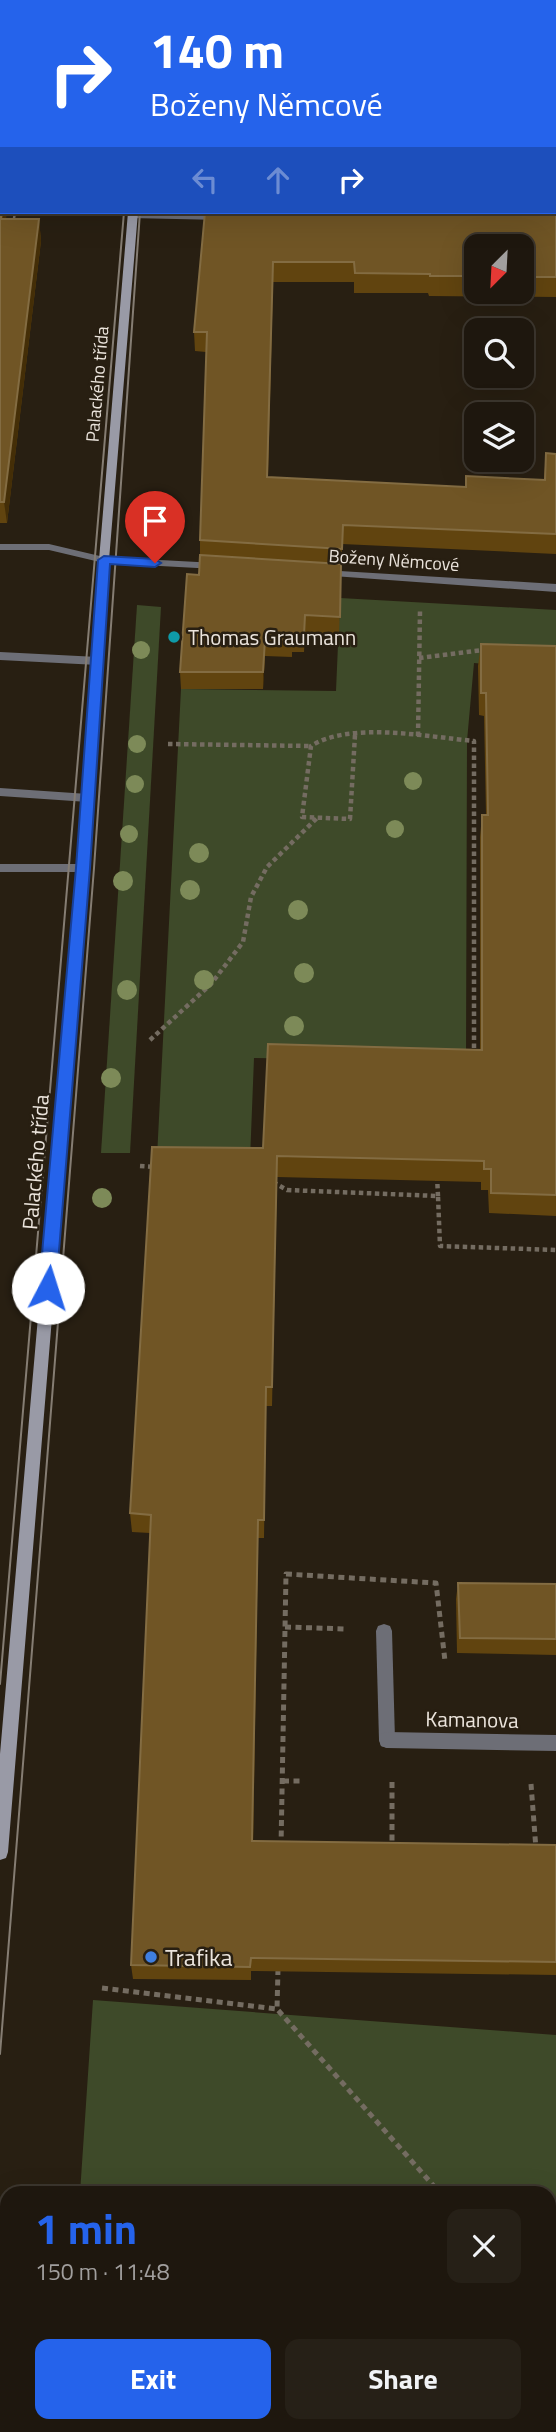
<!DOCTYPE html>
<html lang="en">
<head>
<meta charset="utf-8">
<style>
  :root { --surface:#1e170e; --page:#262017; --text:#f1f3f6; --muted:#a19f9e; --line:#3c362e; --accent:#2563eb }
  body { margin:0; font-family:"Titillium Web",sans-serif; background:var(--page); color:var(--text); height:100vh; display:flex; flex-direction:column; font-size:26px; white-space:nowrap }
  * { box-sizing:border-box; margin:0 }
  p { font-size:23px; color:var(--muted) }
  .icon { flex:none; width:38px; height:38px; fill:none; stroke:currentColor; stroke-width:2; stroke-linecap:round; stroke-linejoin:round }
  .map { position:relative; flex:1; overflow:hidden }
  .drawer { position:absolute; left:0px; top:2186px; width:556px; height:247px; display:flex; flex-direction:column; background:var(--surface); border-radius:21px 21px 0 0; box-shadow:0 7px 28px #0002,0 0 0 2px var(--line) }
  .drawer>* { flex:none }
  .guide { position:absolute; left:0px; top:0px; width:556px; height:214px; box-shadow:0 7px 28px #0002,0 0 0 2px var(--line); background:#2563eb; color:#fff; overflow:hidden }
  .needle { width:46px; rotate:204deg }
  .tools { position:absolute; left:464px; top:234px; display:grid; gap:14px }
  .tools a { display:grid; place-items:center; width:70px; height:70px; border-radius:14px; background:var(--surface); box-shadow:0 7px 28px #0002,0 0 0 2px var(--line); font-size:35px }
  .pin { position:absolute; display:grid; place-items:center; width:60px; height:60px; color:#fff; margin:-72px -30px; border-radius:50% 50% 50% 0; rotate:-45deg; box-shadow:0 0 7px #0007 }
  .pin .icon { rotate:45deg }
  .me { position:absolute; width:77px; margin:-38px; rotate:5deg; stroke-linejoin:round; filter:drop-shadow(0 0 5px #0008) }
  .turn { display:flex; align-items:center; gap:24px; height:147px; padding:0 35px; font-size:32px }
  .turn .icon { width:91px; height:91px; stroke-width:2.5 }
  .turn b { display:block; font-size:49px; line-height:60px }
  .lanes { display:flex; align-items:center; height:66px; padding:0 35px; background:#0003; justify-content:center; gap:35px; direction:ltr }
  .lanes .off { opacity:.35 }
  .round { display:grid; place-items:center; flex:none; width:74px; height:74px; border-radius:14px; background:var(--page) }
  .overview { display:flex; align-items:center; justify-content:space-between; height:119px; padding:0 35px }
  h1 { font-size:42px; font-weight:700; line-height:52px; color:var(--accent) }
  .cta { display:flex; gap:14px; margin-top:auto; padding:14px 35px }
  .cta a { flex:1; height:80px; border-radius:14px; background:var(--accent); color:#fff; font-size:28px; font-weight:700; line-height:80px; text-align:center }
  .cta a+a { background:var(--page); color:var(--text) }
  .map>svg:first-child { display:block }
</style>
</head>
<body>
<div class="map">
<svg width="556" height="2432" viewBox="0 0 556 2432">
  <rect width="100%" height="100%" fill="#281f12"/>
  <g fill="#3e4a29">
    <polygon points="340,598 556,610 556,670 474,663 467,741 466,1061 254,1058 250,1160 157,1157 181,689 336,691"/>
    <polygon points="137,605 161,607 130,1153 101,1153"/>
    <polygon points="93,2000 556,2035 556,2432 79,2432 78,2426 550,2426 550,2193 80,2193"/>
  </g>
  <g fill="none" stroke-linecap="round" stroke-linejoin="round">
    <polyline stroke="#746c61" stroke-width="2.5" stroke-dasharray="3.5 2.5" stroke-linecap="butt" points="13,225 15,212"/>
    <g stroke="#746c61" stroke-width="4.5" stroke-dasharray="4.5 3.5" stroke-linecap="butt">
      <polyline points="419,658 483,650"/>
      <path d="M355,735L350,819L302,817L311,746C350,721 428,737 474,741V1053"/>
      <polyline points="418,736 420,611"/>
      <polyline points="168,744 311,746"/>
      <polyline points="150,1040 211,984 243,942 251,897 267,867 317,818"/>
      <polyline points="140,1166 156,1167"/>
      <polyline points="437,1176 438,1196"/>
      <polyline points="273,1182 287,1190 438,1196 440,1246 556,1250"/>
    </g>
    <g stroke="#746c61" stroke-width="5" stroke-dasharray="6 4.5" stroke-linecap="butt">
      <polyline points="285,1627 347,1629"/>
      <polyline points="283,1781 302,1781"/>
      <polyline points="392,1782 392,1848"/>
      <polyline points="531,1784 536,1849"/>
      <polyline points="281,1847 286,1574 436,1583 445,1661"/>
      <polyline points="278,1969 277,2009 440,2193"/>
      <polyline points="102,1988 277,2009"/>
      <polyline points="550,2283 556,2283"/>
      <polyline points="550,2338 556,2350"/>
    </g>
    <g fill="#6d6e76" fill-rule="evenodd">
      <polygon points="0,652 98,657 104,661 98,665 0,660"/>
      <polygon points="0,788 88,794 94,798 88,802 0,796"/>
      <polygon points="0,864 83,864 89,868 83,872 0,872"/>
      <polygon points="384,1624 390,1626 392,1631 395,1740 393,1746 387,1748 381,1746 379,1740 376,1631 378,1626"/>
    </g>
    <g fill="#6d6e76" fill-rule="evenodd">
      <polygon points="122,0 132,0 133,2 123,2"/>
      <polygon points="133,213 222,214 227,217 222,220 130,218 128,216"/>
      <polygon points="0,544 49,544 104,557 216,563 221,566 216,569 104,563 49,550 0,550"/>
      <polygon points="323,570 556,584 556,592 319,575 318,573"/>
      <polygon points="387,1732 556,1735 556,1751 387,1748 381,1746 379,1740 381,1734"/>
    </g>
    <g fill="#999aa6" fill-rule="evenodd">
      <polygon points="143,0 151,0 142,2"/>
      <polygon points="128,212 138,212 109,560 89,868 8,1852 6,1858 0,1860 0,1754 77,868 99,560"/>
      <polygon points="0,2404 7,2407 7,2426 11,2426 12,2432 0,2432"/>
    </g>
    <g stroke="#857d73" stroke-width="2">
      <polyline points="0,1684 124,212"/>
      <polyline points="0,2054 94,868 140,212"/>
    </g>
  </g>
  <g fill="#7d8a58">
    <circle cx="141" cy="650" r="9"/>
    <circle cx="137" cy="744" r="9"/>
    <circle cx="413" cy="781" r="9"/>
    <circle cx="135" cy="784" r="9"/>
    <circle cx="395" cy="829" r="9"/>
    <circle cx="129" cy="834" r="9"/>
    <circle cx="199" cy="853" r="10"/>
    <circle cx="123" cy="881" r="10"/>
    <circle cx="190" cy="890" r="10"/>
    <circle cx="298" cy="910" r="10"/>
    <circle cx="304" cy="973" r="10"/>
    <circle cx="204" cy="980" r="10"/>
    <circle cx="127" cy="990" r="10"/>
    <circle cx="294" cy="1026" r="10"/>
    <circle cx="111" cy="1078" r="10"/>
    <circle cx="102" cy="1198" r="10"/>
  </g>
  <g fill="#61440f" fill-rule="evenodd">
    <polygon points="0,0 32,0 32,2 2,2 6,219 39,219 41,241 7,523 0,523"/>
    <path d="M555,37H556V297L429,296L428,293H354V282H273L268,477L466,487L544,480L546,453L556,454V554L342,544L339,634L305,633L304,652H292V657L265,656L263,689H181L180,672L199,575L200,555V540L206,352L195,351L194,332L205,212H555ZM476,247H522V292H476Z"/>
    <polygon points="481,644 556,646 556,1216 489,1213 488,1190 481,1190 481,1182 277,1177 272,1406 266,1406 264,1538 258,1538 253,1841 556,1845 556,1975 251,1971 251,1980 133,1979 131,1965 150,1533 132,1532 130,1513 263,1148 480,1049 480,837 482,815 486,815 484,716 479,715 478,666"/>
    <polygon points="458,1583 556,1584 556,1655 457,1653 456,1599"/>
  </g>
  <g fill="#442e07">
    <polygon points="2,212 7,212 3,240 1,219"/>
    <polygon points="39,219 41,241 7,523 4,502"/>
    <polygon points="265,639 265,656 263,689 263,672"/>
    <polygon points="258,1520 258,1538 253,1856 252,1841"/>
  </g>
  <g fill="#705525" stroke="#836c42" stroke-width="2">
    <polygon points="0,0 29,0 29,2 2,2 2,212 1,219 39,219 4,502 0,502"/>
    <rect x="555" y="37" width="1" height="156"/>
    <polygon points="555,204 556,204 556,277 522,277 522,247 476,247 476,276 430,276 430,274 355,273 354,262 273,262 267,477 466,487 466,476 545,480 546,453 556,454 556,534 343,525 342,549 200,540 207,332 194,332 205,212 555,212"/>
    <polygon points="200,555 341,564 340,617 305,615 304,635 292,635 292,640 265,639 263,672 180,672 187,574 199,575"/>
    <polygon points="481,644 556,646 556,1195 491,1193 491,1169 484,1169 484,1161 277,1156 272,1387 266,1387 264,1520 258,1520 252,1841 556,1845 556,1962 251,1958 250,1967 131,1965 151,1515 130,1513 152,1147 263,1148 268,1044 482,1050 482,815 488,815 486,693 481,693"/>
    <polygon points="458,1583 556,1584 556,1639 460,1638"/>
  </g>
  <polygon fill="#2563eb" stroke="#184099" stroke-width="2" points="104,556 155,559 161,563 155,567 110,564 90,868 56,1288 48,1295 39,1288 76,868 98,560"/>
  <circle fill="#0f9aa8" stroke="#281f12" stroke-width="2.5" cx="174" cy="637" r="7"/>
  <circle fill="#3f7fe0" stroke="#281f12" stroke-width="2.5" cx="151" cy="1957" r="7"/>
  <g text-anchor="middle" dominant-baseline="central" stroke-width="5" stroke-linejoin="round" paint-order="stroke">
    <g font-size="18" fill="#ebe4dc" stroke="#281f12">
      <text transform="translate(97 384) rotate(-85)">Palackého třída</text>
      <text transform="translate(394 560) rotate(4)">Boženy Němcové</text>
    </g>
    <g font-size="21" fill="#ebe4dc" stroke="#281f12" text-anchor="start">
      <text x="188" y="637">Thomas Graumann</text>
    </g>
    <g font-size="21" fill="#ebe4dc" stroke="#281f12">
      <text transform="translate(35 1162) rotate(-85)">Palackého třída</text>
      <text transform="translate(472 1719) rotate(1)">Kamanova</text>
    </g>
    <g font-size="24" fill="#ebe4dc" stroke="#281f12" text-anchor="start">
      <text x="165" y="1957">Trafika</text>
    </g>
  </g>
</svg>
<div class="tools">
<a><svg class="needle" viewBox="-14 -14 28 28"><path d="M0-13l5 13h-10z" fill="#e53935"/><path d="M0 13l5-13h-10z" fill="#a19f9e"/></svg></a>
<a><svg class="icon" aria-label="search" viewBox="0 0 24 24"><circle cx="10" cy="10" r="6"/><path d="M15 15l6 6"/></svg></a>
<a><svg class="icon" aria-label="layers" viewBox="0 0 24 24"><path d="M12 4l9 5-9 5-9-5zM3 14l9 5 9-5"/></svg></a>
</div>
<div class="pin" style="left:155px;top:563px;background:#d93025"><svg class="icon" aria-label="arrive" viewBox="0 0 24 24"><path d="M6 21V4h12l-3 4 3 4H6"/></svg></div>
<svg class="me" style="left:48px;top:1288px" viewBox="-20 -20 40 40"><circle r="19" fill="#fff"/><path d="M0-13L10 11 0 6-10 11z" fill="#2563eb"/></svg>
<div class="guide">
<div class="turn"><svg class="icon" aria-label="right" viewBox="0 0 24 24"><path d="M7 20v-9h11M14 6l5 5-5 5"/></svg><div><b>140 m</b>Boženy Němcové</div></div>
<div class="lanes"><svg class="icon off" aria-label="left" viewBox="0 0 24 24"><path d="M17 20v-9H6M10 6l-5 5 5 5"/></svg><svg class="icon off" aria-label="ahead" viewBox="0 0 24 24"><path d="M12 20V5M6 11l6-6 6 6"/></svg><svg class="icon" aria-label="right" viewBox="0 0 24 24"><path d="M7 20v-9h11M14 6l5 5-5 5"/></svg></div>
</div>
<section class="drawer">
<div class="overview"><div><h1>1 min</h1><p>150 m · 11:48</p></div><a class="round"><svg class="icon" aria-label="close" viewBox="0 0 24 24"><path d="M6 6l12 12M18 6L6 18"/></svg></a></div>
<div class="cta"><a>Exit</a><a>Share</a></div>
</section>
</div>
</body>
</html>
